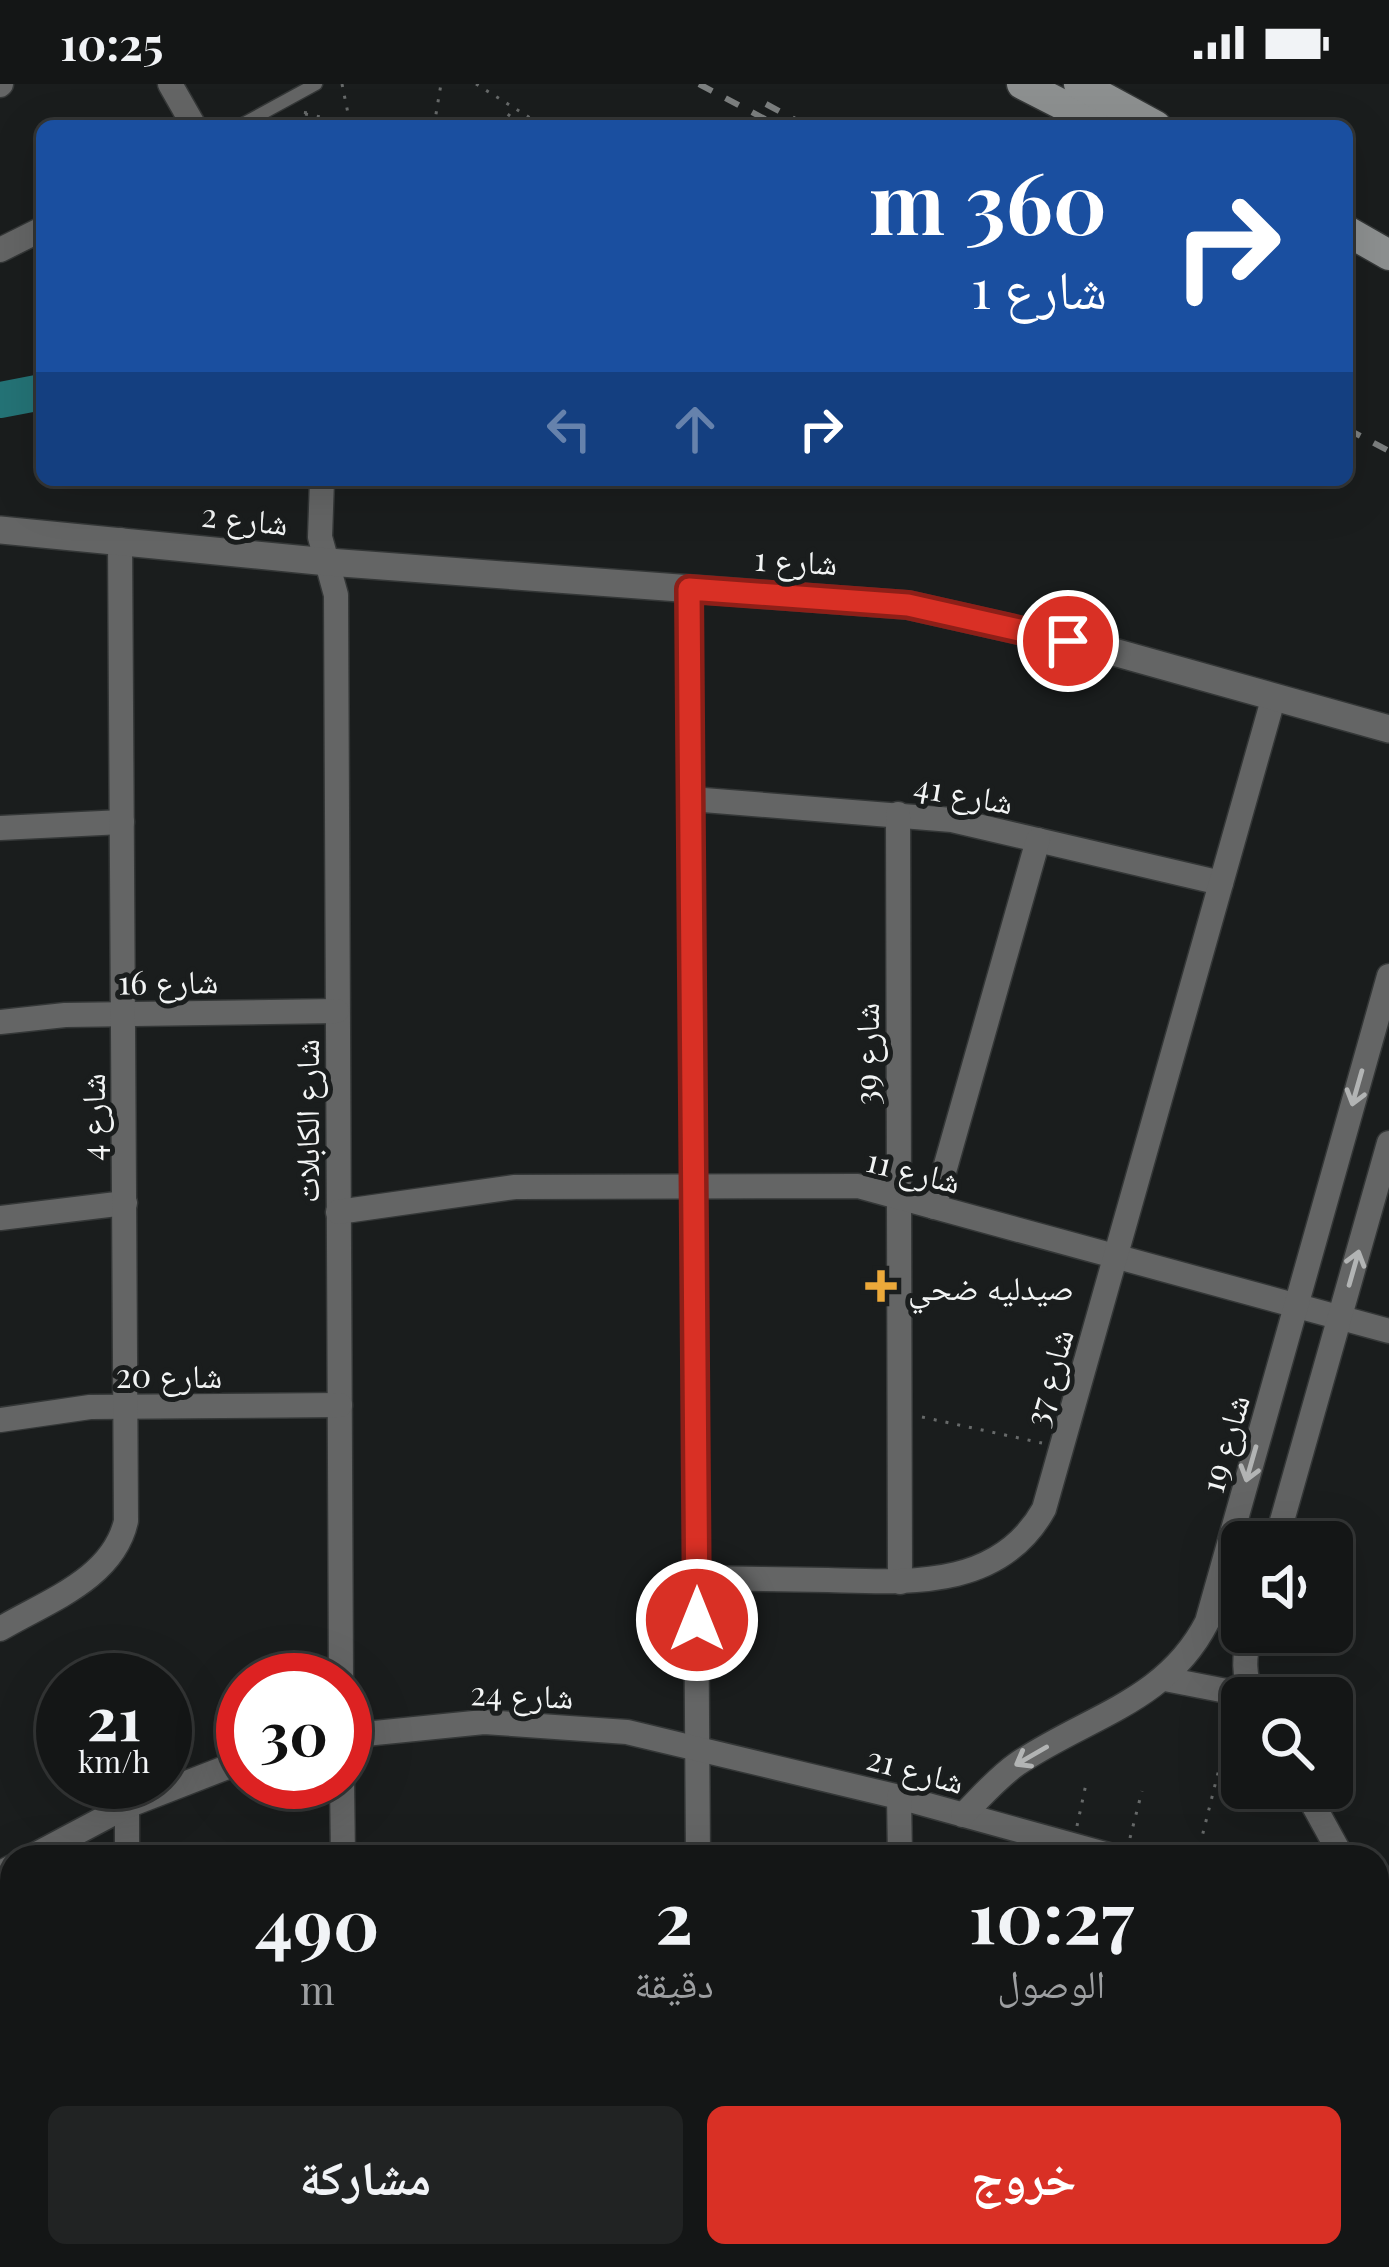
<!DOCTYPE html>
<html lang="ar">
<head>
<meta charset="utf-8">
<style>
  :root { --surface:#141616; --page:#212323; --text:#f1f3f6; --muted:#9d9fa1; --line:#333535; --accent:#d93025 }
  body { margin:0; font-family:"Playfair Display","Noto Naskh Arabic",serif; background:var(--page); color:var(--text); direction:rtl; height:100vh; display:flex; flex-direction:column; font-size:45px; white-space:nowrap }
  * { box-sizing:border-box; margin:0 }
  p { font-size:39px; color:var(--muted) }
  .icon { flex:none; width:66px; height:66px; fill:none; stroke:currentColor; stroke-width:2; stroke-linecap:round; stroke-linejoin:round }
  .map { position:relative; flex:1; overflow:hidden; direction:ltr }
  .drawer { position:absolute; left:0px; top:1761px; width:1389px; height:423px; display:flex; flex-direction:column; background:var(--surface); border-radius:36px 36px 0 0; box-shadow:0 12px 48px #0002,0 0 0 3px var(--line); direction:rtl }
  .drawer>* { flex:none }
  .guide { position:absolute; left:36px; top:36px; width:1317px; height:366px; border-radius:18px; box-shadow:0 12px 48px #0002,0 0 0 3px var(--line); direction:rtl; background:#1a4fa0; color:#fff; overflow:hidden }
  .tools { position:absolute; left:1221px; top:1437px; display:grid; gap:24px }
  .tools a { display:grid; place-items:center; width:132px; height:132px; border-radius:18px; background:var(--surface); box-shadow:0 12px 48px #0002,0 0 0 3px var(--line); font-size:60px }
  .speed { position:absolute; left:36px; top:1569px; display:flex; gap:24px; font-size:60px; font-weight:700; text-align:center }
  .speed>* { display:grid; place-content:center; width:156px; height:156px; border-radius:50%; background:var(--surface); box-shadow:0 12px 48px #0002,0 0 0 3px var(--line); line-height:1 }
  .speed small { font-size:30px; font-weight:400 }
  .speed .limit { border:18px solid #d22; background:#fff; color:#111 }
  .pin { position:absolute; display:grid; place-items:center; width:102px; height:102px; color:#fff; margin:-51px; border:6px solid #fff; border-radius:50%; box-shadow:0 3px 12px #0007 }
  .me { position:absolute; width:132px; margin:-66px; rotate:0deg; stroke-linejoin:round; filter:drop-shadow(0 0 9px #0008) }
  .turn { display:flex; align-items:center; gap:42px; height:252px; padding:0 48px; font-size:54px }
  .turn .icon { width:156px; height:156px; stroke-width:2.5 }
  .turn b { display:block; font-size:84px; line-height:102px }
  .lanes { display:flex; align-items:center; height:114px; padding:0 48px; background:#0003; justify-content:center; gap:60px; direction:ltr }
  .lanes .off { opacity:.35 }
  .eta { display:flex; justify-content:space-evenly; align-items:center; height:204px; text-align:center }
  .eta b { font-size:72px; font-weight:700; line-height:84px }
  .cta { display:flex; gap:24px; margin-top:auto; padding:24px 48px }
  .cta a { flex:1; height:138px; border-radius:18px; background:var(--accent); color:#fff; font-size:48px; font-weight:700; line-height:138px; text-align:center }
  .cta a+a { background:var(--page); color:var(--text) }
  .status { display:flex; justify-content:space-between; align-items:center; height:84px; padding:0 60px; background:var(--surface); direction:ltr }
  .status svg { height:33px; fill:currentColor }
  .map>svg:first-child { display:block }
</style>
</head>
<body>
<div class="status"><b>10:25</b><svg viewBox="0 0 49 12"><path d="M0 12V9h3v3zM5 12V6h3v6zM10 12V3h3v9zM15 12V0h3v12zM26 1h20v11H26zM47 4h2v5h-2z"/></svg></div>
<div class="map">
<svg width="1389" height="2183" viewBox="0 0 1389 2183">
  <rect width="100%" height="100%" fill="#1a1d1d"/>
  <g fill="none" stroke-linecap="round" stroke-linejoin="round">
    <polyline stroke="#247376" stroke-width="36" points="0,316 42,308"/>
    <defs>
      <polyline id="service" points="239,42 316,0"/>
      <g id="minor">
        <polyline points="170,0 194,42"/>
        <polyline points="0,1 1,0"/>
        <polyline points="0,166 42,145"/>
        <polyline points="322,396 320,453 336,511 341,1596"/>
        <polyline points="689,505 698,1773"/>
        <polyline points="691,715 952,736 1221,799"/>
        <polyline points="898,730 900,1498"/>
        <polyline points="0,744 122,738"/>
        <polyline points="0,938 65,931 337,927"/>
        <polyline points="934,1123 1038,756"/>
        <polyline points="338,1128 515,1103 858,1102 1389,1247"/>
        <polyline points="0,1134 125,1119"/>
        <polyline points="0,1336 90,1323 340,1321"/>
        <polyline points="1276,1458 1389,1059"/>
        <path d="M697,1494C741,1495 784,1495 828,1496C908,1498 999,1506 1044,1425L1274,612"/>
        <path d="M0,1545C47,1517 113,1495 126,1437L120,456"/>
        <path d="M1251,1548C1243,1573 1243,1590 1253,1614"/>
        <polyline points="1165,1595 1252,1612"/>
        <polyline points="345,1652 484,1638 627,1648 899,1713 1116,1773"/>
        <polyline points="342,1698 343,1773"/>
        <polyline points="1304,1704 1342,1773"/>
        <polyline points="899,1713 900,1773"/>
        <polyline points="127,1722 127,1773"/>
        <path d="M963,1731C980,1714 997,1694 1017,1680C1088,1632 1166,1618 1207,1538L1389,892"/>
        <polyline points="31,1773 127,1722 243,1677"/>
        <polyline points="0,1789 12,1783"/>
        <polyline points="1377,1844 1389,1847"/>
        <polyline points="1377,1926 1389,1908"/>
        <polyline points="0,2012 12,2004"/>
        <polyline points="1377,2054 1389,2057"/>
        <polyline points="346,2172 346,2183"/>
        <polyline points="702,2172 702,2183"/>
        <polyline points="1094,2172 1133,2183"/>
        <polyline points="113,2183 138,2172"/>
        <polyline points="1026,2183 1029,2172"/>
        <polyline points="1210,2183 1217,2172"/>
      </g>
      <polyline id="tertiary" points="0,446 328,478 908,521 1103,565 1389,645"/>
      <g id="secondary">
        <polyline points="1022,0 1104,42"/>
        <polyline points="1079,0 1156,42"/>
        <polyline points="1347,147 1389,171"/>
      </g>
    </defs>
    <use href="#service" stroke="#343737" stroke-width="15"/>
    <use href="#minor" stroke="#343737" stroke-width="27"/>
    <use href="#tertiary" stroke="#343737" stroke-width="30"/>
    <use href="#secondary" stroke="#343737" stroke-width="33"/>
    <g stroke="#676a6a" stroke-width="3" stroke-dasharray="3 9" stroke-linecap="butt">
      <polyline points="342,0 350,39"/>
      <polyline points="476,0 543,42"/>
      <polyline points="305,30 368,42"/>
      <polyline points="304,42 306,23"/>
      <polyline points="434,42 441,0"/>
      <polyline points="501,42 514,24"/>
      <polyline points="922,1333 1042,1359"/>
      <polyline points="1077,1742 1086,1700"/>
      <polyline points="1130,1754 1142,1707"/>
      <polyline points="1197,1773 1233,1629"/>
    </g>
    <use href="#service" stroke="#646565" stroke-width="12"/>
    <use href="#minor" stroke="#646565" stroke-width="24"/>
    <use href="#tertiary" stroke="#646565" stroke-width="27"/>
    <use href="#secondary" stroke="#8d9090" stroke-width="30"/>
    <g stroke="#7c7f7f" stroke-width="6" stroke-dasharray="15 15" stroke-linecap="butt">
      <polyline points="699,0 778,42"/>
      <polyline points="766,20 806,42"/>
      <polyline points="1347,345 1389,367"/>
    </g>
  </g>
  <defs><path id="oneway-shaft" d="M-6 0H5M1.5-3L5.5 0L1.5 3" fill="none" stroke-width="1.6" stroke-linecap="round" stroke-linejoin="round" transform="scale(3)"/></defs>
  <g stroke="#b2b4b4">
    <use href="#oneway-shaft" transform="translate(1357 1004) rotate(106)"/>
    <use href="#oneway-shaft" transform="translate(1354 1184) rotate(-74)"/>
    <use href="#oneway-shaft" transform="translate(1251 1380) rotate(106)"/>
    <use href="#oneway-shaft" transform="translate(1031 1672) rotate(150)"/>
  </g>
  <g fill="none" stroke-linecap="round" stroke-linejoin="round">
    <defs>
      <polyline id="route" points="697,1536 689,505 908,521 1068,557"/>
    </defs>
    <use href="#route" stroke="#8d1f18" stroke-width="30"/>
    <use href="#route" stroke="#d93025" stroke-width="21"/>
  </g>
  <path fill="#eca93a" stroke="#1a1d1d" stroke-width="4.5" d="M875 1184h12v12h12v12h-12v12h-12v-12h-12v-12h12z"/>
  <g text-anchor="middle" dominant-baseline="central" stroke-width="10" stroke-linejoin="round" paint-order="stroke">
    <g font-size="33" fill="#f2f4f4" stroke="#1a1d1d">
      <text transform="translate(245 433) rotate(6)">شارع 2</text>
      <text transform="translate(796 475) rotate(3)">شارع 1</text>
      <text transform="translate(964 708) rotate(10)">شارع 41</text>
      <text transform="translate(168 896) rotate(-1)">شارع 16</text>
      <text transform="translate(865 970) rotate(-90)">شارع 39</text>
      <text transform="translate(91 1033) rotate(-90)">شارع 4</text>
      <text transform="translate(305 1037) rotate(-90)">شارع الكابلات</text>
      <text transform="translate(914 1085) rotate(14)">شارع 11</text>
      <text x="169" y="1290">شارع 20</text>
      <text transform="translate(1047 1293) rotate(-74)">شارع 37</text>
      <text transform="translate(1223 1359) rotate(-74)">شارع 19</text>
      <text transform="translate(522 1609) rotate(2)">شارع 24</text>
      <text transform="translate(916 1684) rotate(15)">شارع 21</text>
    </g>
    <g font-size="33" fill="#f2f4f4" stroke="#1a1d1d" text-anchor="start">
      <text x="908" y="1202">صيدليه ضحي</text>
    </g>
  </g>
</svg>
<div class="tools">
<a><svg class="icon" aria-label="sound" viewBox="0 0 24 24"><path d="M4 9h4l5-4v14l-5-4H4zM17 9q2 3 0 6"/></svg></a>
<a><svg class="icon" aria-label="search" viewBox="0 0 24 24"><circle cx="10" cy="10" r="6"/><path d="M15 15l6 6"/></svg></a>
</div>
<div class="speed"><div>21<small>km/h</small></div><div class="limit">30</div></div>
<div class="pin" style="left:1068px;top:557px;background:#d93025"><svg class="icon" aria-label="arrive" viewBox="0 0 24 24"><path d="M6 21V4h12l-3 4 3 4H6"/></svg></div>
<svg class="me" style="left:697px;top:1536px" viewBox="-20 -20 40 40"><circle r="17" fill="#d93025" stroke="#fff" stroke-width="3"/><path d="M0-11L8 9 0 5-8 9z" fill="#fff"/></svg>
<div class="guide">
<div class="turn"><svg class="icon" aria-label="right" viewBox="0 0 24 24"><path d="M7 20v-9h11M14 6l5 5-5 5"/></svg><div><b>360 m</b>شارع 1</div></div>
<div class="lanes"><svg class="icon off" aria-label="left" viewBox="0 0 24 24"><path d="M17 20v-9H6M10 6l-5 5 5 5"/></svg><svg class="icon off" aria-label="ahead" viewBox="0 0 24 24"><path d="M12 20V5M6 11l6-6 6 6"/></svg><svg class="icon" aria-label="right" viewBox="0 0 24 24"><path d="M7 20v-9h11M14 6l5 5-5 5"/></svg></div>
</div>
<section class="drawer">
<div class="eta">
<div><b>10:27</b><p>الوصول</p></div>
<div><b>2</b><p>دقيقة</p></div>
<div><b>490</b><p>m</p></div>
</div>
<div class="cta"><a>خروج</a><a>مشاركة</a></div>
</section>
</div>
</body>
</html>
